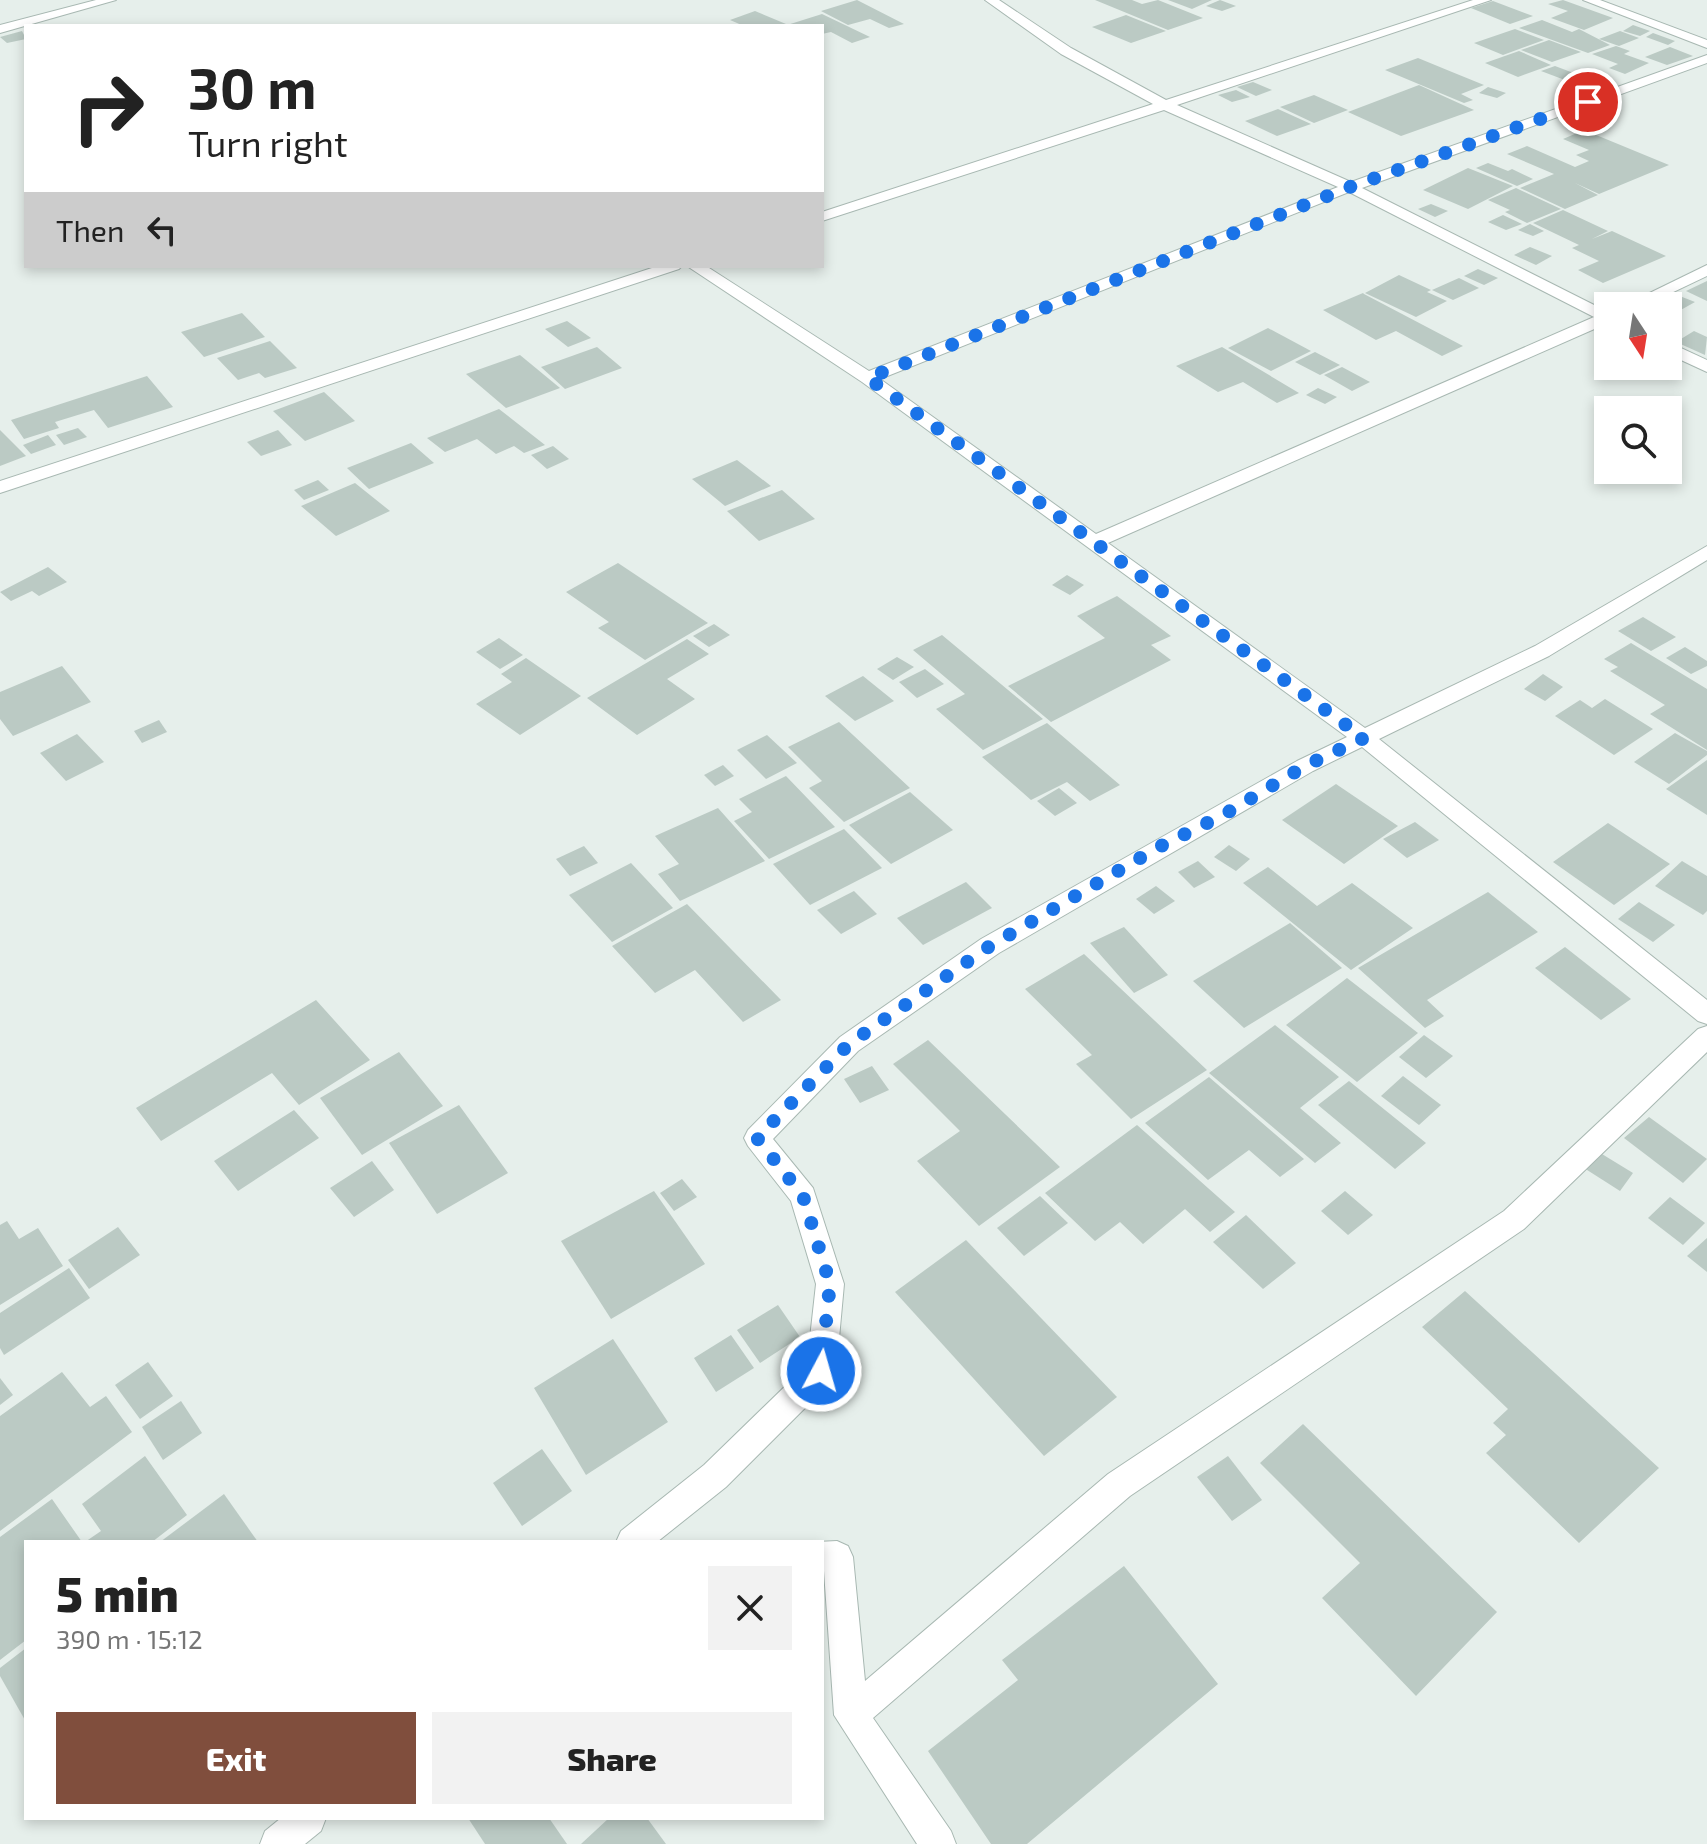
<!DOCTYPE html>
<html lang="en">
<head>
<meta charset="utf-8">
<style>
  :root { --surface:#fff; --page:#f2f2f2; --text:#222; --muted:#767676; --accent:#804e3d }
  body { margin:0; font-family:"Exo 2",sans-serif; background:var(--page); color:var(--text); height:100vh; display:flex; flex-direction:column; font-size:30px; white-space:nowrap }
  * { box-sizing:border-box; margin:0 }
  p { font-size:26px; color:var(--muted) }
  .icon { flex:none; width:44px; height:44px; fill:none; stroke:currentColor; stroke-width:2; stroke-linecap:round; stroke-linejoin:round }
  .map { position:relative; flex:1; overflow:hidden }
  .sheet { position:absolute; left:24px; top:1540px; width:800px; height:280px; display:flex; flex-direction:column; background:var(--surface); border-radius:0px; box-shadow:0 4px 12px #0003 }
  .sheet>* { flex:none }
  .guide { position:absolute; left:24px; top:24px; width:800px; height:244px; border-radius:0px; box-shadow:0 4px 12px #0003; background:#fff; color:var(--text); overflow:hidden }
  .needle { width:52px; rotate:168deg }
  .tools { position:absolute; left:1594px; top:292px; display:grid; gap:16px }
  .tools a { display:grid; place-items:center; width:88px; height:88px; border-radius:0px; background:var(--surface); box-shadow:0 4px 12px #0003; font-size:40px }
  .pin { position:absolute; display:grid; place-items:center; width:68px; height:68px; color:#fff; margin:-34px; border:4px solid #fff; border-radius:50%; box-shadow:0 2px 8px #0007 }
  .me { position:absolute; width:88px; margin:-44px; rotate:6deg; stroke-linejoin:round; filter:drop-shadow(0 0 6px #0008) }
  .turn { display:flex; align-items:center; gap:28px; height:168px; padding:0 32px; font-size:36px }
  .turn .icon { width:104px; height:104px; stroke-width:2.5 }
  .turn b { display:block; font-size:56px; line-height:68px }
  .then { display:flex; align-items:center; height:76px; padding:0 32px; background:#0003; gap:16px; font-size:30px }
  .round { display:grid; place-items:center; flex:none; width:84px; height:84px; border-radius:0px; background:var(--page) }
  .headline { display:flex; align-items:center; justify-content:space-between; height:136px; padding:0 32px }
  h1 { font-size:48px; font-weight:800; line-height:60px }
  .button { display:flex; gap:16px; margin-top:auto; padding:16px 32px }
  .button a { flex:1; height:92px; border-radius:0px; background:var(--accent); color:#fff; font-size:32px; font-weight:800; line-height:92px; text-align:center }
  .button a+a { background:var(--page); color:var(--text) }
  .map>svg:first-child { display:block }
</style>
</head>
<body>
<div class="map">
<svg width="1707" height="1844" viewBox="0 0 1707 1844">
  <rect width="100%" height="100%" fill="#e6efeb"/>
  <g fill="#bbcac4">
    <polygon points="857,0 904,24 889,28 870,19 848,25 821,11"/>
    <polygon points="1095,0 1132,0 1142,4 1158,0 1203,18 1168,30"/>
    <polygon points="1168,0 1212,0 1192,9"/>
    <polygon points="1220,0 1236,6 1222,11 1206,6"/>
    <polygon points="1563,0 1613,18 1584,30 1551,18 1568,11 1548,4"/>
    <polygon points="1493,1 1533,16 1510,24 1471,8"/>
    <polygon points="755,11 786,24 744,26 730,20"/>
    <polygon points="822,14 870,37 852,43 831,32 822,34 822,26 784,26"/>
    <polygon points="1126,15 1166,31 1131,43 1092,27"/>
    <polygon points="1542,20 1572,32 1579,29 1610,45 1588,53 1519,28"/>
    <polygon points="1633,25 1650,31 1640,36 1623,31"/>
    <polygon points="1515,29 1544,40 1503,55 1474,43"/>
    <polygon points="22,31 26,39 7,43 0,37"/>
    <polygon points="1620,31 1639,38 1619,46 1599,39"/>
    <polygon points="1653,33 1675,41 1668,45 1646,37"/>
    <polygon points="1549,40 1581,52 1552,62 1521,50"/>
    <polygon points="1616,46 1630,51 1624,54 1649,63 1625,74 1609,68 1618,64 1592,54"/>
    <polygon points="1670,47 1693,56 1667,65 1645,57"/>
    <polygon points="1519,51 1551,65 1518,77 1485,63"/>
    <polygon points="1418,58 1452,72 1484,85 1461,94 1473,100 1464,103 1385,70"/>
    <polygon points="1555,66 1600,83 1586,88 1541,71"/>
    <polygon points="1253,82 1272,90 1256,96 1237,87"/>
    <polygon points="1419,85 1474,110 1401,136 1348,112"/>
    <polygon points="1488,87 1506,93 1497,98 1479,93"/>
    <polygon points="1236,90 1250,97 1232,102 1218,95"/>
    <polygon points="1314,95 1348,110 1314,123 1280,107"/>
    <polygon points="1278,109 1311,124 1277,136 1245,121"/>
    <polygon points="1584,130 1669,165 1599,194 1575,183 1598,195 1565,209 1520,188 1554,174 1507,154 1527,146 1575,167 1589,161 1576,155 1589,150 1563,139"/>
    <polygon points="1488,163 1508,171 1512,169 1533,179 1517,186 1476,168"/>
    <polygon points="1468,168 1513,186 1468,209 1423,190"/>
    <polygon points="1516,188 1561,209 1527,223 1505,212 1510,210 1488,200"/>
    <polygon points="1431,204 1448,211 1435,217 1418,209"/>
    <polygon points="1563,210 1608,231 1592,239 1612,231 1666,256 1603,283 1578,270 1599,261 1572,248 1579,245 1533,223"/>
    <polygon points="1503,215 1522,224 1506,230 1488,222"/>
    <polygon points="1530,224 1544,231 1533,236 1518,230"/>
    <polygon points="1530,247 1552,256 1536,265 1514,255"/>
    <polygon points="1478,269 1498,278 1484,285 1464,276"/>
    <polygon points="1399,275 1431,290 1427,292 1447,301 1416,317 1365,293"/>
    <polygon points="1459,278 1479,288 1453,300 1432,290"/>
    <polygon points="1707,281 1707,301 1686,291"/>
    <polygon points="1363,293 1364,294 1463,346 1442,356 1396,331 1376,340 1323,310"/>
    <polygon points="1672,293 1695,302 1670,316 1668,306 1649,306"/>
    <polygon points="242,313 265,337 204,357 181,332"/>
    <polygon points="567,321 591,338 568,347 545,329"/>
    <polygon points="1268,328 1311,351 1271,371 1228,348"/>
    <polygon points="1694,331 1707,337 1705,355 1676,342"/>
    <polygon points="270,341 297,368 265,378 259,373 238,380 217,358"/>
    <polygon points="597,347 622,368 565,389 541,367"/>
    <polygon points="1222,347 1299,393 1277,403 1243,382 1218,392 1176,366"/>
    <polygon points="1315,352 1340,365 1320,375 1295,362"/>
    <polygon points="520,355 560,388 506,408 466,374"/>
    <polygon points="1342,367 1370,382 1352,391 1324,375"/>
    <polygon points="147,376 173,407 108,428 94,410 55,422 59,428 24,439 11,420"/>
    <polygon points="1318,388 1337,397 1325,404 1306,395"/>
    <polygon points="324,392 355,421 305,441 273,411"/>
    <polygon points="499,409 545,445 524,453 514,446 496,454 477,439 445,452 427,438"/>
    <polygon points="78,428 87,437 64,445 56,435"/>
    <polygon points="0,430 26,456 0,466"/>
    <polygon points="278,430 292,445 261,456 247,442"/>
    <polygon points="48,435 56,445 31,454 23,445"/>
    <polygon points="411,443 434,463 369,489 347,468"/>
    <polygon points="553,446 569,459 547,469 531,455"/>
    <polygon points="737,460 771,486 725,506 692,479"/>
    <polygon points="318,480 329,490 304,500 294,490"/>
    <polygon points="355,483 390,511 336,536 301,506"/>
    <polygon points="782,490 815,519 759,541 727,511"/>
    <polygon points="618,563 708,623 645,660 598,628 609,622 566,592"/>
    <polygon points="48,567 67,582 39,596 32,591 11,601 0,592"/>
    <polygon points="1067,575 1084,585 1070,595 1052,585"/>
    <polygon points="1117,596 1171,636 1151,645 1171,660 1051,722 1008,686 1105,638 1077,616"/>
    <polygon points="1643,617 1676,637 1651,651 1618,631"/>
    <polygon points="714,624 730,635 709,647 693,636"/>
    <polygon points="942,635 1043,719 983,750 936,709 965,694 913,650"/>
    <polygon points="499,638 523,655 500,669 476,652"/>
    <polygon points="687,639 709,654 667,679 695,699 637,735 587,698"/>
    <polygon points="1631,643 1707,689 1707,750 1650,714 1665,705 1610,671 1618,667 1604,659"/>
    <polygon points="1685,647 1707,661 1707,666 1691,674 1666,658"/>
    <polygon points="897,657 914,667 893,680 877,669"/>
    <polygon points="526,658 581,696 520,735 476,704 512,682 501,674"/>
    <polygon points="62,666 91,702 13,736 0,719 0,692"/>
    <polygon points="925,669 944,684 917,698 899,682"/>
    <polygon points="1543,674 1563,687 1545,701 1524,689"/>
    <polygon points="863,676 894,701 855,721 825,696"/>
    <polygon points="1605,699 1653,729 1614,755 1555,716 1580,700 1592,708"/>
    <polygon points="159,720 167,732 142,743 134,731"/>
    <polygon points="839,722 910,788 844,822 809,788 822,781 788,747"/>
    <polygon points="1047,723 1120,785 1090,801 1067,782 1031,800 982,757"/>
    <polygon points="1675,733 1707,751 1707,755 1669,784 1634,762"/>
    <polygon points="77,734 104,762 66,781 40,753"/>
    <polygon points="767,735 797,763 766,779 737,750"/>
    <polygon points="1707,760 1707,815 1666,789"/>
    <polygon points="723,765 734,776 715,786 704,775"/>
    <polygon points="786,776 835,827 769,859 734,821 752,812 739,799"/>
    <polygon points="1336,784 1398,826 1344,864 1282,820"/>
    <polygon points="1059,788 1077,803 1055,816 1037,801"/>
    <polygon points="910,792 953,830 891,864 849,825"/>
    <polygon points="718,808 765,861 680,901 658,874 679,864 655,836"/>
    <polygon points="1415,822 1439,840 1407,858 1383,839"/>
    <polygon points="1608,823 1670,864 1614,905 1553,862"/>
    <polygon points="844,829 882,868 810,905 773,864"/>
    <polygon points="1229,845 1250,859 1236,871 1214,857"/>
    <polygon points="584,846 598,863 570,876 556,859"/>
    <polygon points="1198,861 1215,877 1194,888 1178,872"/>
    <polygon points="1682,861 1707,876 1707,911 1703,915 1655,886"/>
    <polygon points="631,863 673,908 612,942 569,895"/>
    <polygon points="1268,867 1317,906 1352,883 1413,928 1351,970 1243,883"/>
    <polygon points="966,882 992,908 923,945 897,918"/>
    <polygon points="1156,886 1175,901 1154,914 1136,899"/>
    <polygon points="854,891 877,914 841,934 817,910"/>
    <polygon points="1488,892 1538,932 1427,1000 1444,1016 1425,1028 1358,968"/>
    <polygon points="1639,902 1675,925 1653,942 1618,919"/>
    <polygon points="687,904 781,1000 743,1022 695,970 655,993 612,946"/>
    <polygon points="1290,923 1342,968 1244,1028 1193,981"/>
    <polygon points="1124,927 1168,975 1134,993 1090,943"/>
    <polygon points="1565,947 1631,999 1601,1020 1535,968"/>
    <polygon points="1084,954 1207,1070 1131,1119 1076,1064 1092,1055 1025,989"/>
    <polygon points="1347,978 1418,1033 1357,1082 1286,1025"/>
    <polygon points="316,1000 370,1060 299,1105 272,1073 161,1141 136,1108"/>
    <polygon points="1275,1025 1339,1077 1300,1108 1341,1143 1315,1163 1209,1073"/>
    <polygon points="1424,1035 1453,1056 1426,1078 1399,1057"/>
    <polygon points="928,1040 1060,1167 979,1226 917,1161 960,1131 893,1064"/>
    <polygon points="399,1052 443,1106 362,1155 320,1098"/>
    <polygon points="872,1066 889,1090 860,1103 844,1079"/>
    <polygon points="1403,1076 1441,1105 1419,1125 1381,1096"/>
    <polygon points="1209,1077 1304,1159 1280,1177 1249,1150 1208,1180 1145,1123"/>
    <polygon points="1349,1081 1426,1143 1395,1169 1318,1105"/>
    <polygon points="459,1105 508,1173 437,1214 389,1143"/>
    <polygon points="294,1110 319,1138 238,1191 214,1161"/>
    <polygon points="1649,1117 1707,1159 1683,1183 1624,1138"/>
    <polygon points="1137,1125 1235,1212 1210,1232 1185,1209 1143,1244 1120,1222 1095,1241 1045,1193"/>
    <polygon points="1597,1151 1633,1173 1620,1191 1584,1168"/>
    <polygon points="372,1161 394,1190 354,1217 330,1188"/>
    <polygon points="682,1179 697,1197 674,1211 660,1193"/>
    <polygon points="654,1191 705,1264 611,1319 561,1241"/>
    <polygon points="1345,1191 1373,1215 1348,1235 1321,1211"/>
    <polygon points="1040,1196 1068,1223 1024,1256 997,1228"/>
    <polygon points="1670,1197 1705,1223 1683,1245 1648,1218"/>
    <polygon points="1246,1215 1296,1263 1263,1289 1213,1242"/>
    <polygon points="7,1221 19,1239 38,1228 63,1266 0,1305 0,1225"/>
    <polygon points="118,1227 140,1255 89,1289 68,1260"/>
    <polygon points="1707,1238 1707,1272 1687,1256"/>
    <polygon points="966,1240 1117,1397 1044,1456 895,1292"/>
    <polygon points="69,1268 90,1298 4,1355 0,1348 0,1313"/>
    <polygon points="1465,1291 1659,1468 1579,1543 1486,1453 1506,1435 1493,1423 1508,1409 1422,1327"/>
    <polygon points="778,1305 800,1337 760,1363 737,1330"/>
    <polygon points="731,1335 754,1368 716,1392 694,1358"/>
    <polygon points="613,1339 668,1422 586,1475 534,1388"/>
    <polygon points="148,1362 173,1396 140,1419 115,1385"/>
    <polygon points="62,1372 90,1407 106,1396 132,1432 0,1531 0,1416"/>
    <polygon points="0,1378 13,1395 0,1405"/>
    <polygon points="181,1401 202,1433 163,1460 142,1427"/>
    <polygon points="1303,1424 1497,1612 1416,1696 1322,1598 1360,1563 1260,1463"/>
    <polygon points="542,1449 572,1491 522,1526 493,1483"/>
    <polygon points="145,1456 187,1515 152,1542 85,1542 101,1531 82,1504"/>
    <polygon points="1228,1456 1262,1500 1232,1521 1197,1477"/>
    <polygon points="224,1494 258,1542 160,1542"/>
    <polygon points="52,1499 82,1542 26,1542 26,1640 0,1660 0,1537"/>
    <polygon points="1124,1566 1218,1684 1027,1844 991,1844 928,1751 1018,1680 1002,1660"/>
    <polygon points="26,1648 26,1722 0,1676 0,1668"/>
    <polygon points="468,1818 549,1818 567,1844 485,1844"/>
    <polygon points="609,1818 647,1818 666,1844 581,1844"/>
  </g>
  <g fill="none" stroke-linecap="round" stroke-linejoin="round">
    <defs>
      <g id="minor">
        <polygon points="96,0 116,0 0,33 0,25"/>
        <path d="M985,0H999L1071,48L1166,100L1473,0H1491L1177,105L1351,182L1707,55V63L1362,188L1608,312V323L1108,543L1365,728L1535,646L1707,546V560L1549,656L1379,739L1707,1000V1024L1698,1021L1362,747L1313,771L999,953L858,1051L773,1139L813,1188L844,1284L836,1371L832,1381L726,1487L657,1542H616L621,1531L704,1465L807,1365L816,1284L791,1201L748,1146L744,1138L748,1130L840,1037L981,939L1297,761L1347,737L862,382L687,266H706L869,371L1338,187L1164,110L822,221V212L1153,104L1061,54ZM1349,192L1594,317L1096,534L880,379Z"/>
        <polygon points="1583,0 1600,0 1707,40 1707,48"/>
        <polygon points="1707,265 1707,276 1644,306 1623,306"/>
        <polygon points="658,266 682,266 679,269 0,493 0,481"/>
        <polygon points="1668,342 1707,360 1707,372 1668,354"/>
        <polygon points="1707,1026 1707,1052 1524,1229 1130,1496 873,1718 951,1831 956,1844 917,1844 834,1715 822,1542 817,1542 837,1541 848,1546 853,1557 865,1681 1108,1474 1504,1211 1698,1029"/>
        <polygon points="281,1818 326,1818 321,1831 305,1844 260,1844 265,1831"/>
      </g>
    </defs>
    <use href="#minor" stroke="#a8b8b2" stroke-width="2"/>
    <use href="#minor" fill="#fff" fill-rule="evenodd"/>
  </g>
  <g fill="none" stroke-linecap="round" stroke-linejoin="round">
    <polyline stroke="#1a73e8" stroke-width="14" stroke-dasharray="0 25.2" points="821,1371 830,1284 803,1196 757,1138 849,1044 990,946 1159,847 1225,814 1305,766 1364,738 868,378 1350,187 1588,102"/>
  </g>
</svg>
<div class="tools">
<a><svg class="needle" viewBox="-14 -14 28 28"><path d="M0-13l5 13h-10z" fill="#e53935"/><path d="M0 13l5-13h-10z" fill="#767676"/></svg></a>
<a><svg class="icon" aria-label="search" viewBox="0 0 24 24"><circle cx="10" cy="10" r="6"/><path d="M15 15l6 6"/></svg></a>
</div>
<div class="pin" style="left:1588px;top:102px;background:#d93025"><svg class="icon" aria-label="arrive" viewBox="0 0 24 24"><path d="M6 21V4h12l-3 4 3 4H6"/></svg></div>
<svg class="me" style="left:821px;top:1371px" viewBox="-20 -20 40 40"><circle r="17" fill="#1a73e8" stroke="#fff" stroke-width="3"/><path d="M0-11L8 9 0 5-8 9z" fill="#fff"/></svg>
<div class="guide">
<div class="turn"><svg class="icon" aria-label="right" viewBox="0 0 24 24"><path d="M7 20v-9h11M14 6l5 5-5 5"/></svg><div><b>30 m</b>Turn right</div></div>
<div class="then">Then<svg class="icon" aria-label="left" viewBox="0 0 24 24"><path d="M17 20v-9H6M10 6l-5 5 5 5"/></svg></div>
</div>
<section class="sheet">
<div class="headline"><div><h1>5 min</h1><p>390 m · 15:12</p></div><a class="round"><svg class="icon" aria-label="close" viewBox="0 0 24 24"><path d="M6 6l12 12M18 6L6 18"/></svg></a></div>
<div class="button"><a>Exit</a><a>Share</a></div>
</section>
</div>
</body>
</html>
